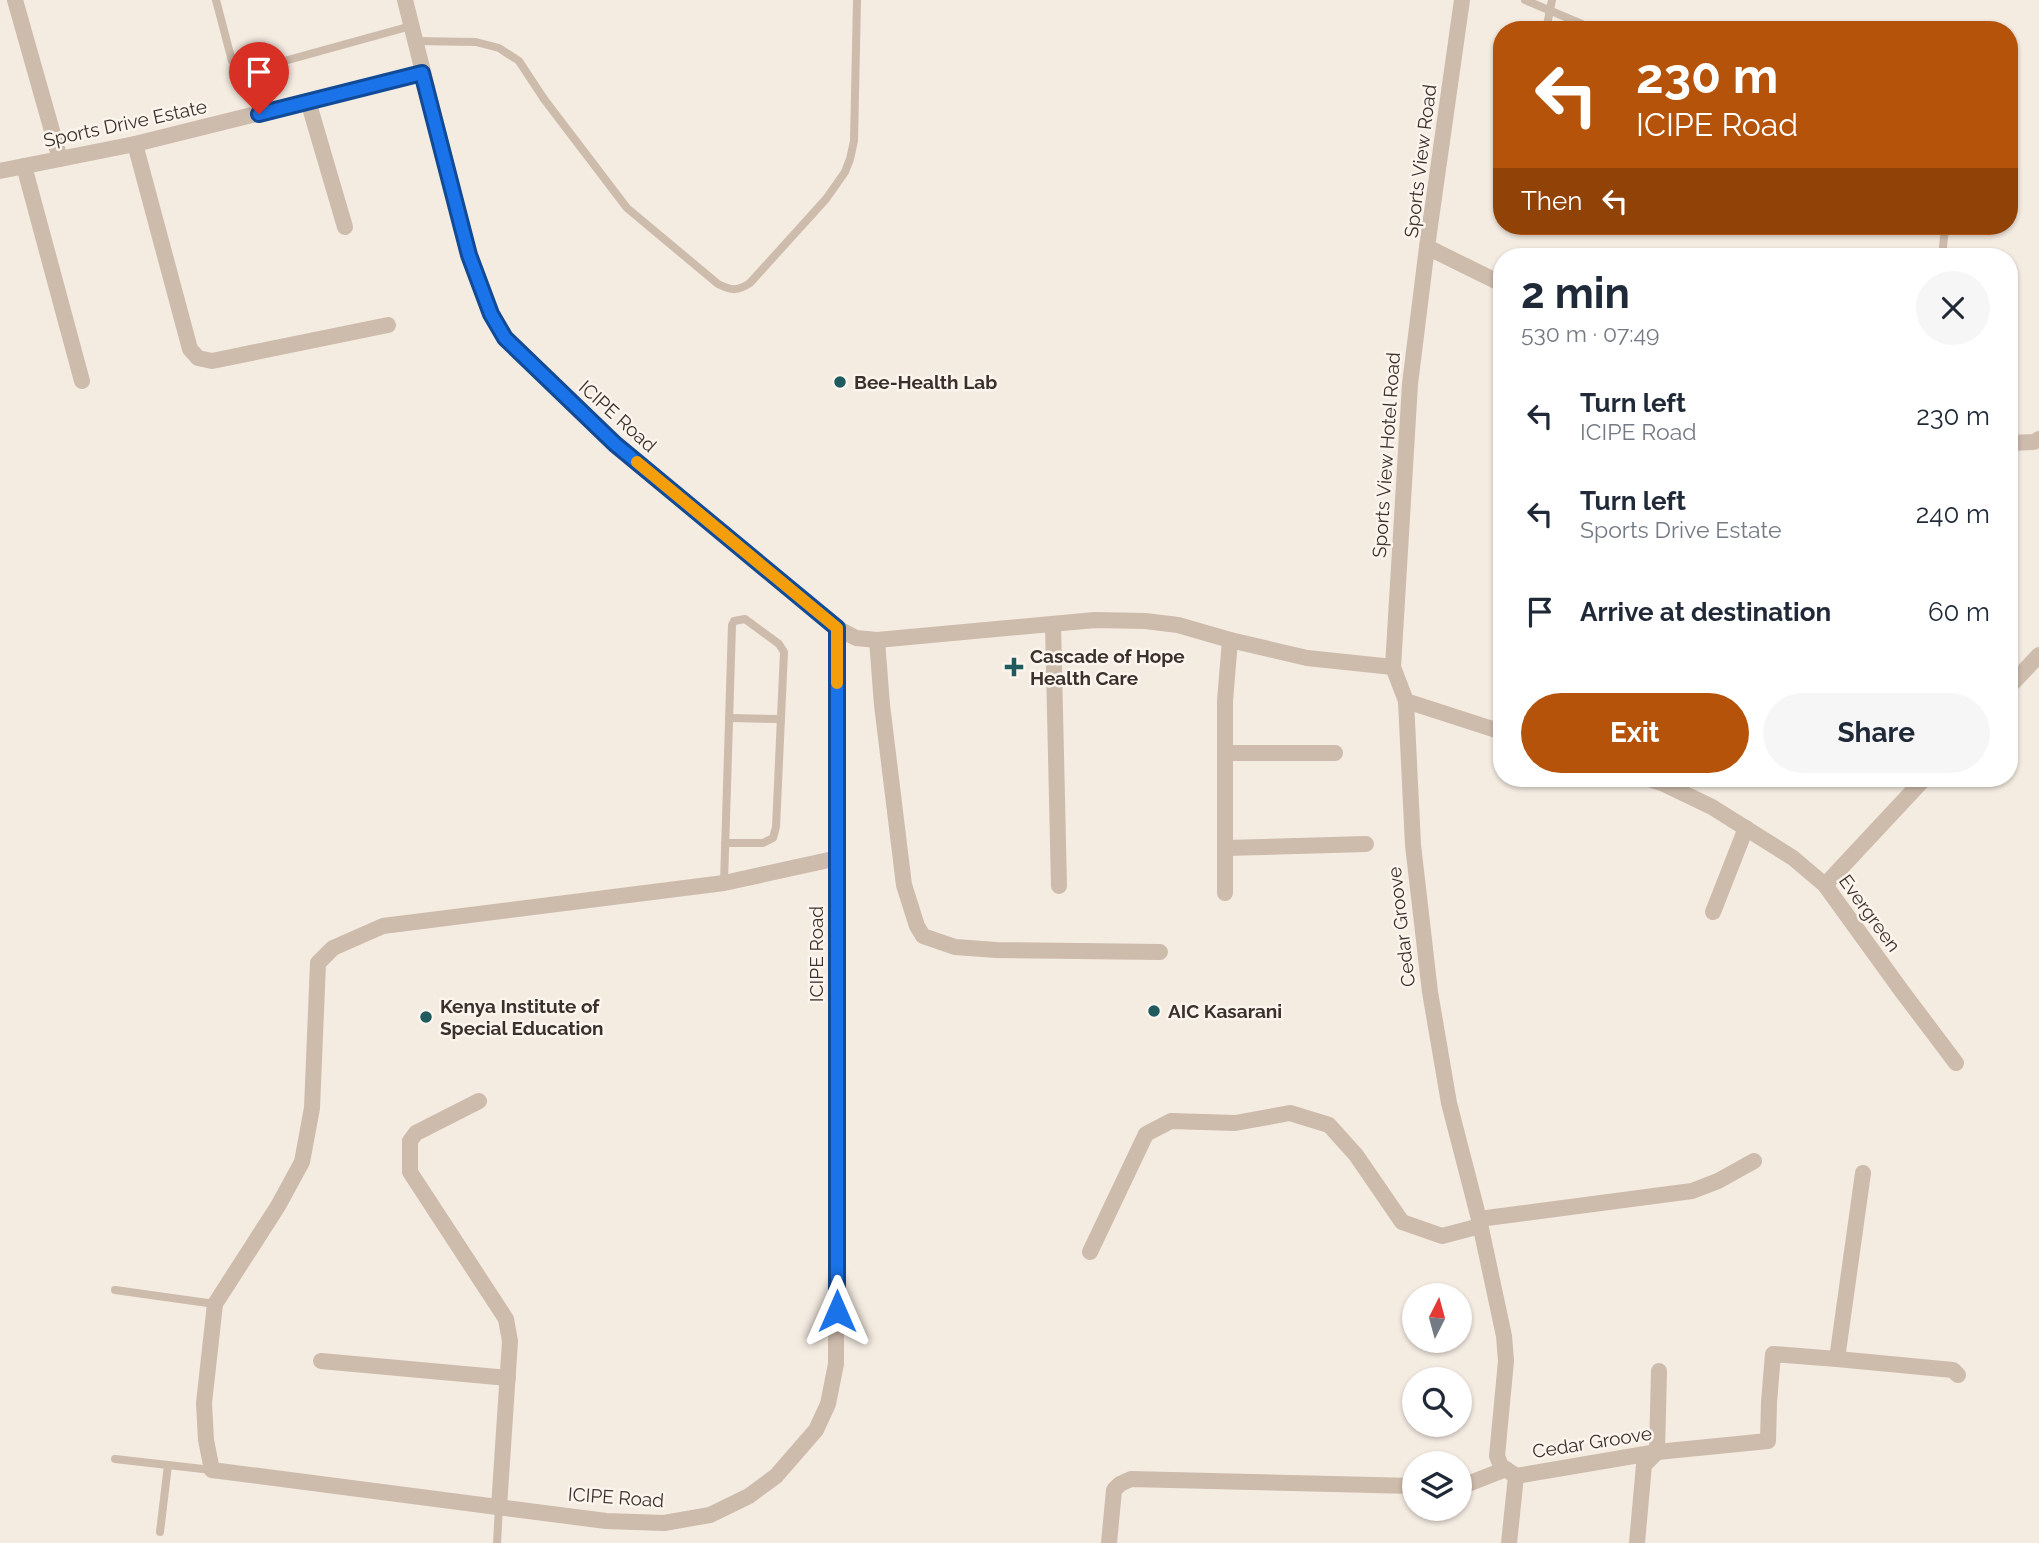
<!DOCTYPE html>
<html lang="en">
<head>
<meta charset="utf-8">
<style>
  :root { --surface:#fff; --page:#f6f6f7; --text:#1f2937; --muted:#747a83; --accent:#b45309 }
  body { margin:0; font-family:Raleway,sans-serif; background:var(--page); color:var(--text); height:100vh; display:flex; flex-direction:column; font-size:26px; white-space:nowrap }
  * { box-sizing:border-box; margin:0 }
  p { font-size:23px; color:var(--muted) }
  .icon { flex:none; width:38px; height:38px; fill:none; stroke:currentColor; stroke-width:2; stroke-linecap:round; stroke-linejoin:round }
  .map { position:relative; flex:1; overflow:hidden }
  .drawer { position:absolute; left:1493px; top:248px; width:525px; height:539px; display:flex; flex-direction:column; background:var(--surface); border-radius:28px; box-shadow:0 2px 5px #0004 }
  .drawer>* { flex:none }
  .hud { position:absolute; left:1493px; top:21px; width:525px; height:214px; border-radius:28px; box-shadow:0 2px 5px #0004; background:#b45309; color:#fff; overflow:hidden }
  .needle { width:46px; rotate:6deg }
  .tools { position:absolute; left:1402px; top:1283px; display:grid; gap:14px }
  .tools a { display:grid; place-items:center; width:70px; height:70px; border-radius:50%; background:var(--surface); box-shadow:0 2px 5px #0004; font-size:35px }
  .pin { position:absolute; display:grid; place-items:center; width:60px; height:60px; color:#fff; margin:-72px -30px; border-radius:50% 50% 50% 0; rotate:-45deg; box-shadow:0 0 7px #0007 }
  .pin .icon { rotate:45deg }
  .me { position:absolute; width:77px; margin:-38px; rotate:0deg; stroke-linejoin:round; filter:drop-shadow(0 0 5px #0008) }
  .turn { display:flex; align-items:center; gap:24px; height:147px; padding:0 28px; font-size:32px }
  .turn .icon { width:91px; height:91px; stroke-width:2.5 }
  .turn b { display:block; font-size:49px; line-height:60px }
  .then { display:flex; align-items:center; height:66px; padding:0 28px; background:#0003; gap:14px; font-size:26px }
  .round { display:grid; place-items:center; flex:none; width:74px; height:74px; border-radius:37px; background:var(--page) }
  .overview { display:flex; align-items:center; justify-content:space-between; height:119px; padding:0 28px }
  h1 { font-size:42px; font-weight:700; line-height:52px }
  .cta { display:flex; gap:14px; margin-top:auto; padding:14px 28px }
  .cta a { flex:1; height:80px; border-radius:42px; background:var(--accent); color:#fff; font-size:28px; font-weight:700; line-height:80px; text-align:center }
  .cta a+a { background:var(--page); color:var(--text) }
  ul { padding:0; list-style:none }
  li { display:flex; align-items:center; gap:21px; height:98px; padding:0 28px }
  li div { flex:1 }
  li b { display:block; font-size:26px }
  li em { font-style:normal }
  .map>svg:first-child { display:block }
</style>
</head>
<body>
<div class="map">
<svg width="2039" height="1543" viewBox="0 0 2039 1543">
  <rect width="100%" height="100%" fill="#f4ebe1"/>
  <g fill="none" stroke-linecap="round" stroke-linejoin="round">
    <g stroke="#cdbbac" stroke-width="8">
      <polyline points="216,0 232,61 239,69 248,71 411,26"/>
      <polyline points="1525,0 1582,24 1591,30"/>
      <polyline points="1546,30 1552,0"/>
      <path d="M415,41L476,42L499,48L519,61L544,99L627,208L718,284C732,291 738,291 750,283L826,199L845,172L850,159L854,141L857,0"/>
      <polyline points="1942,257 1945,227"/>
      <polyline points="729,718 781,719"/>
      <polyline points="724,883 732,625 734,621 745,619 779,644 784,652 776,827 773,838 763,843 725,843"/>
      <polyline points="115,1290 215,1304"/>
      <polyline points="115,1459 212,1470"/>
      <polyline points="160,1532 168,1465"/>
      <polyline points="497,1543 499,1507"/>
    </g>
    <g stroke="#cdbbac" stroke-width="16">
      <polyline points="15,0 60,159"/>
      <polyline points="405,0 469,255 491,314 505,338 615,445 837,628 836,1364 828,1404 816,1430 776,1476 749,1496 710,1515 664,1523 606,1521 212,1470 206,1440 204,1403 215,1304 278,1206 302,1162 312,1108 318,963 333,948 383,926 724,883 838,858"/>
      <polyline points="1462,0 1427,247 1502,284"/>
      <polyline points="308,101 345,227"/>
      <polyline points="135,144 190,349 198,358 212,361 388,325"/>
      <polyline points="24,166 82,381"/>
      <polyline points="0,171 135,144 422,73"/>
      <polyline points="2009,443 2034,442 2039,439"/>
      <polyline points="1053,624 1059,886"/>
      <polyline points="837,628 856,638 877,640 1095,620 1145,621 1178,625 1230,640 1307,658 1393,667 1406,701 1413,845 1430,992 1449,1103 1479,1219 1504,1336 1506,1361 1497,1456 1501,1466 1516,1476 1657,1452 1768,1441 1769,1402 1773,1354 1837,1359 1863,1173"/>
      <polyline points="877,640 882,705 904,885 917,926 923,936 955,947 996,950 1160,952"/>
      <polyline points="1393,667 1410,384 1427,247"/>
      <polyline points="2009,687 2039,655"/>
      <polyline points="1406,701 1502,732"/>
      <polyline points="1225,753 1335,753"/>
      <polyline points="1649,779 1662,783 1712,807 1793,858 1825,885 1901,990 1956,1063"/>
      <polyline points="1225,848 1366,844"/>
      <polyline points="1825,885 1924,779"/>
      <polyline points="1225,893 1225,701 1230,640"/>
      <polyline points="1713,912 1746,828"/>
      <polyline points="479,1101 416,1133 410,1141 410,1172 506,1319 510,1341 499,1507"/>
      <polyline points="1479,1219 1692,1191 1718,1181 1754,1161"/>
      <polyline points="1090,1252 1146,1134 1171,1121 1235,1123 1290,1113 1329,1125 1356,1155 1402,1222 1442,1236 1480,1226"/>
      <polyline points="1837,1359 1953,1370 1958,1375"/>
      <polyline points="321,1361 508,1378"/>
      <polyline points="1460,1487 1506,1469"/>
      <polyline points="1109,1543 1114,1490 1120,1484 1131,1479 1414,1486"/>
      <polyline points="1509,1543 1516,1476"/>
      <polyline points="1637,1543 1644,1465 1657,1452 1659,1371"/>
    </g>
  </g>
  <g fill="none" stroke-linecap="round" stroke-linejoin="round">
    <defs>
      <polyline id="route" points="259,114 422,73 469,255 491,314 505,338 615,444 837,628 837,1311"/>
    </defs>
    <use href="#route" stroke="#114b97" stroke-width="18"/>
    <use href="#route" stroke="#1a73e8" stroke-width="12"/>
    <polyline stroke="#f59e0b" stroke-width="12" points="637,462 837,628 837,683"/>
  </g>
  <g fill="#1f5a5e" stroke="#fbf5ee" stroke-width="2.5">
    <circle cx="840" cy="382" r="7"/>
    <path d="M1010.5 656.5h7v7h7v7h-7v7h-7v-7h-7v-7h7z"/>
    <circle cx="1154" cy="1011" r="7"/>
    <circle cx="426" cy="1017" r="7"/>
  </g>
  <g text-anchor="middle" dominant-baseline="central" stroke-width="5" stroke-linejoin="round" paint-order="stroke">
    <g font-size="19" fill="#3b302b" stroke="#fbf5ee">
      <text transform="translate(125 123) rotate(-12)">Sports Drive Estate</text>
      <text transform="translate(1420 161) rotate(-83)">Sports View Road</text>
      <text transform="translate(618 416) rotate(42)">ICIPE Road</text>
      <text transform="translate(1386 455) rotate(-86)">Sports View Hotel Road</text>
      <text transform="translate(1870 913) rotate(54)">Evergreen</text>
      <text transform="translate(1401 927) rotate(-97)">Cedar Groove</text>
      <text transform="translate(816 954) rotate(-90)">ICIPE Road</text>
      <text transform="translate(1592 1442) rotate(-9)">Cedar Groove</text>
      <text transform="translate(616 1497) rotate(4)">ICIPE Road</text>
    </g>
    <g font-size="19" font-weight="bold" fill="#3b302b" stroke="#fbf5ee" text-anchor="start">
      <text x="854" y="382">Bee-Health Lab</text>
      <text x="1030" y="656">Cascade of Hope<tspan x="1030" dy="22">Health Care</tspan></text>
      <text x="440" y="1006">Kenya Institute of<tspan x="440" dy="22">Special Education</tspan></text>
      <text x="1168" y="1011">AIC Kasarani</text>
    </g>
  </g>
</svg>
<div class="tools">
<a><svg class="needle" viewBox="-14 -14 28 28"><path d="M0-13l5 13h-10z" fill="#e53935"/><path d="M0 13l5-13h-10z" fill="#747a83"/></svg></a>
<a><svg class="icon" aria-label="search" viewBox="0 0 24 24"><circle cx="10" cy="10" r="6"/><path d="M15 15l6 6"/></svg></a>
<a><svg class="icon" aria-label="layers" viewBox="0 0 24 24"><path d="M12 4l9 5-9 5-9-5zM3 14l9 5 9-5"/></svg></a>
</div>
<div class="pin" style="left:259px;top:114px;background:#d93025"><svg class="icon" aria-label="arrive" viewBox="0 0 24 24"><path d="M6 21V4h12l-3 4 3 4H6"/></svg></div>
<svg class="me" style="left:837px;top:1311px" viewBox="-20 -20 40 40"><path d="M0-17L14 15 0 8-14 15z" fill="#1a73e8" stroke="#fff" stroke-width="4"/></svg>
<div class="hud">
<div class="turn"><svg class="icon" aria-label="left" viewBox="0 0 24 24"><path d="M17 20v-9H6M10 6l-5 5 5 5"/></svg><div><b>230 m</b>ICIPE Road</div></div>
<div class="then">Then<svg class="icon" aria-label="left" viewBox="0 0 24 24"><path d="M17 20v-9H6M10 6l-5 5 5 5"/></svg></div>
</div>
<section class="drawer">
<div class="overview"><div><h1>2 min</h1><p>530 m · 07:49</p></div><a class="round"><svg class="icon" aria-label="close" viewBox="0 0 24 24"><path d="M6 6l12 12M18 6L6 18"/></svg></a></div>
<ul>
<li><svg class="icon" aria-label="left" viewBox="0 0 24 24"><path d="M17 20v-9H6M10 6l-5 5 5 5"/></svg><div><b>Turn left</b><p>ICIPE Road</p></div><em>230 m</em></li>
<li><svg class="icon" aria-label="left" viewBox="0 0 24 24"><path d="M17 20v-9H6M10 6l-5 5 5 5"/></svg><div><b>Turn left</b><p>Sports Drive Estate</p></div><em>240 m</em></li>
<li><svg class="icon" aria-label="arrive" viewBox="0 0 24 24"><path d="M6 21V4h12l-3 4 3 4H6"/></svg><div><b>Arrive at destination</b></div><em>60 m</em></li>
</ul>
<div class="cta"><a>Exit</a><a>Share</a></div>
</section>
</div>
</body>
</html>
